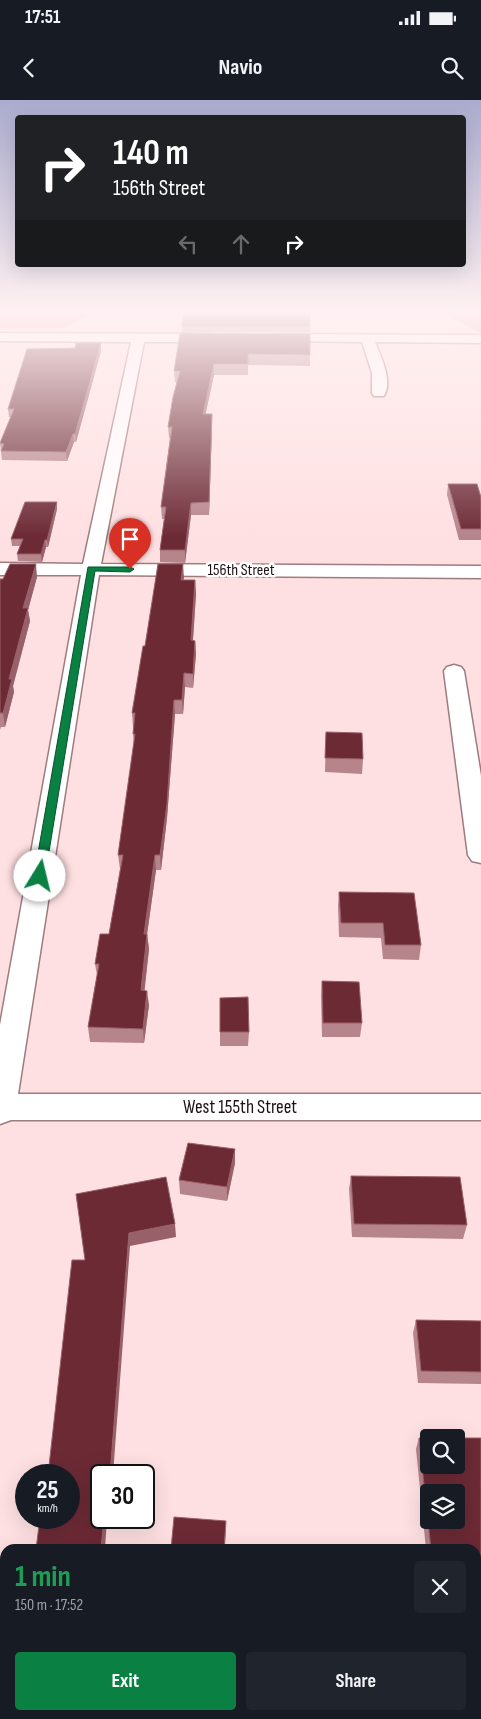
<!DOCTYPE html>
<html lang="en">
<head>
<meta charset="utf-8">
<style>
  :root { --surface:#171b24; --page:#20242c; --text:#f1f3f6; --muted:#9ea1a6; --accent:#0b8043 }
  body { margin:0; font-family:"Sofia Sans Condensed",sans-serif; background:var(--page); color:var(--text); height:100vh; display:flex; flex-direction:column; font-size:19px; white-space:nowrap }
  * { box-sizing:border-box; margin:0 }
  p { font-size:16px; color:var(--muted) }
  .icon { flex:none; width:28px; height:28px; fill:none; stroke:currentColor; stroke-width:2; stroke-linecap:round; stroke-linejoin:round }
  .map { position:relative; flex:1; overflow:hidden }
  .side { position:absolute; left:0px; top:1444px; width:481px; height:176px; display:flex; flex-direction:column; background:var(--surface); border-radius:15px 15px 0 0; box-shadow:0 5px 20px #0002 }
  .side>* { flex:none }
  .hud { position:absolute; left:15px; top:15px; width:451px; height:152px; border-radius:5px; box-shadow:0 5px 20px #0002; background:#202124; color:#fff; overflow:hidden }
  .fabs { position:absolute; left:420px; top:1329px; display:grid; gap:10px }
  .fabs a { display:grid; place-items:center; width:45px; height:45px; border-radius:5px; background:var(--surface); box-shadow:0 5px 20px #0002; font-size:25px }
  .speed { position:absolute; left:15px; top:1364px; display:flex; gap:10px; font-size:25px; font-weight:700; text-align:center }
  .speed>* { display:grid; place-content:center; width:65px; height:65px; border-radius:50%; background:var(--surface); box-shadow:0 5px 20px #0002; line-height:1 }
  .speed small { font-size:12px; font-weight:400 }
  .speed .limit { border:2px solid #111; border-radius:8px; background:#fff; color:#111 }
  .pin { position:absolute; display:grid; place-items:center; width:42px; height:42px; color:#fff; margin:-51px -21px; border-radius:50% 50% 50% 0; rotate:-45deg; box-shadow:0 0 5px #0007 }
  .pin .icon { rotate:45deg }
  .me { position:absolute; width:55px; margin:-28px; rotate:9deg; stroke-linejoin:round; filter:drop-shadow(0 0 4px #0008) }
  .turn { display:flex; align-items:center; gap:18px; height:105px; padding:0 15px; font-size:22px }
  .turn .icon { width:65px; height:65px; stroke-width:2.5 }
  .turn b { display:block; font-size:35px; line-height:42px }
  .lanes { display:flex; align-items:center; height:48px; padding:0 15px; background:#0003; justify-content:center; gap:25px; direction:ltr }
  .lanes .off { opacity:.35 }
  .round { display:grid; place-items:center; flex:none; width:52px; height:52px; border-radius:5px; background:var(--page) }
  .summary { display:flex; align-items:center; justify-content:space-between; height:85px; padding:0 15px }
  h1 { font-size:30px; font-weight:700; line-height:38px; color:#1e9e55 }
  .primary-button { display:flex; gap:10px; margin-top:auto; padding:10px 15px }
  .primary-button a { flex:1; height:58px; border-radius:5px; background:var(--accent); color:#fff; font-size:20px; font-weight:700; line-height:58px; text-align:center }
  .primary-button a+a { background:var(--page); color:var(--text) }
  .status { display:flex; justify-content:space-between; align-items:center; height:35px; padding:0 25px; background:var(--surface); direction:ltr }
  .status svg { height:14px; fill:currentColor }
  header { display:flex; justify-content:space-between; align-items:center; height:65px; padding:0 15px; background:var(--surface); font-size:22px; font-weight:700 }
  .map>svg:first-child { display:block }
</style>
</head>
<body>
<div class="status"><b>17:51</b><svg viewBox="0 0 49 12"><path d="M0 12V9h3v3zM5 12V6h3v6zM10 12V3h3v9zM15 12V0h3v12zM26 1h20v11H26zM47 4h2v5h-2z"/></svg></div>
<header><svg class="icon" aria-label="back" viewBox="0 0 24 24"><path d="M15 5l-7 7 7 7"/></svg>Navio<svg class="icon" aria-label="search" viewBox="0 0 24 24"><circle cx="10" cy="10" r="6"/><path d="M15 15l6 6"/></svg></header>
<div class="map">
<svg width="481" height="1619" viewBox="0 0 481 1619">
  <rect width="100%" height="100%" fill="#ffe0e2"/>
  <g fill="#eb9ca5">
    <polygon points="0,210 99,210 63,228 0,228"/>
    <polygon points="438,210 481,210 481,232 478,232"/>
  </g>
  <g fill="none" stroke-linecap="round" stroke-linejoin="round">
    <defs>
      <g id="street">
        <polygon points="0,233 214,234 221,238 214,242 144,242 101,464 481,466 481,478 99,475 18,994 481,994 481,1020 11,1020 0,1024 0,925 81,475 0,475 0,463 83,464 131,242 0,241"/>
        <path d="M276,234L481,235V243L375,242C381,257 393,281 384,296H374L372,293V273L362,242L271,241L269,238L271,235Z"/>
        <polygon points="454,565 461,567 464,571 481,676 481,763 472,761 468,755 444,571 447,567"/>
      </g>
    </defs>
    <use href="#street" stroke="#9e7b7e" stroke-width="3"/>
    <use href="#street" fill="#fff" fill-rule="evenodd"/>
  </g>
  <g fill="#b6858c">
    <polygon points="310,210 310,232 182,232 182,226 282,212"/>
    <polygon points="310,234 310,266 248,265 248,275 214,275 205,314 212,326 209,415 191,415 185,463 160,462 160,450 164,419 162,419 161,407 170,338 169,338 168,327 177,282 175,282 174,271"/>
    <polygon points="101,243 101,251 76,342 74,342 67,361 2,360 0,343 11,317 9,317 8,309 75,248"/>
    <polygon points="448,384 481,397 481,440 459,440 447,395"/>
    <polygon points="57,409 48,447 46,447 42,462 18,461 17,454 20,446 12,446 11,439"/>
    <polygon points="183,464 183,480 195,480 196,494 193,540 195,541 196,554 193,588 185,587 183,614 175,614 167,718 161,770 156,770 147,834 149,849 144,891 149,905 144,943 90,942 88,927 97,875 95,864 109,834 120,769 118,755 134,644 133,634 134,627 133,627 132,613 145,546"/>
    <polygon points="37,477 28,510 30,521 13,586 14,592 5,627 1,627 0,630 0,479"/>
    <polygon points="326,632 363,659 362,674 325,672"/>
    <polygon points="339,792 421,845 419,860 383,859 381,838 339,837 338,806"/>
    <polygon points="322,881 362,923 360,937 322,937 321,896"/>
    <polygon points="220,898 249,932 248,946 220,946"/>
    <polygon points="235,1063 227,1101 180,1094 179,1080"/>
    <polygon points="351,1076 467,1125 463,1139 352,1137 349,1089"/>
    <polygon points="416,1220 481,1221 481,1284 418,1283 413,1233"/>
    <polygon points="419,1338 481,1338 481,1485 476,1485 476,1449 426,1449 416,1349"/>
    <polygon points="444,1615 476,1615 481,1619 444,1619"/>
  </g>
  <g fill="#986169">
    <polygon points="101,243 101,251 76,342 75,334"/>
    <polygon points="214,264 214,275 203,326 203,314"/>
    <polygon points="212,314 212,326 209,415 209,402"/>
    <polygon points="73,334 74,342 67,361 66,352"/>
    <polygon points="57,402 57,409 48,447 47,440"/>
    <polygon points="191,403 191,415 185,463 185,450"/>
    <polygon points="45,440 46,447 42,462 41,454"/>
    <polygon points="36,464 37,477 28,510 30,521 13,586 14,592 5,627 3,613 9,579 23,508"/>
    <polygon points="183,464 184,478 182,493 181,480"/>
    <polygon points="195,480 196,494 192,554 191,540"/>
    <polygon points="195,541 196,554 193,588 193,574"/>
    <polygon points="184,573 185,587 183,614 182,600"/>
    <polygon points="174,600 175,614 167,718 161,770 160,755"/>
    <polygon points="155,755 156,770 145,849 144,834"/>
    <polygon points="147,834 149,849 143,905 141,890"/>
    <polygon points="147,891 149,905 144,943 143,929"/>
    <polygon points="235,1049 235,1063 227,1101 227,1087"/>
    <polygon points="175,1124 176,1137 130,1146 113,1375 110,1375 129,1133"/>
    <polygon points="104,1418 107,1418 105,1449 101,1449"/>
    <polygon points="226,1421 225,1449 224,1449"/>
    <polygon points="84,1615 88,1615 87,1619 83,1619"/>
  </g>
  <g fill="#6c2a35" stroke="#986169" fill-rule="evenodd">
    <polygon points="282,210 310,210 310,226 182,226 184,211 282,212"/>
    <polygon points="180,233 310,234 310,255 248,254 248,264 214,264 203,314 212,314 209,402 191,403 185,450 160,450 166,407 161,407 172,327 168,327 173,297 180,271 174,271"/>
    <polygon points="76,243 101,243 75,334 73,334 66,352 1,351 4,344 0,343 14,309 8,309 27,249 75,248"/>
    <polygon points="448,384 477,384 481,397 481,429 461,429"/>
    <polygon points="25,402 57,402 47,440 45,440 41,454 17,454 23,439 11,439"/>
    <polygon points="10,464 36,464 23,508 28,508 9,579 12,579 3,613 0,613 0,479 3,479"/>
    <polygon points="158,464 183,464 181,480 195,480 191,540 195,541 193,574 184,573 182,600 174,600 167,704 160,755 155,755 144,834 147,834 141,890 147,891 143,929 88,927 99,864 95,864 100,834 109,834 123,755 118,755 135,634 133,634 135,613 132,613 143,546 145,546"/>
    <polygon points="326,632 362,633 363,659 325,658"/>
    <polygon points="339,792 414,793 421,845 385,845 383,823 341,823"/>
    <polygon points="322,881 359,882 362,923 323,923"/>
    <polygon points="248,897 249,932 220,932 220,898"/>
    <polygon points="188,1043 235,1049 227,1087 179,1080"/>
    <polygon points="351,1076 460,1077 467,1125 354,1124"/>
    <polygon points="166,1077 175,1124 129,1133 110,1375 101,1375 101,1418 104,1418 101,1449 36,1449 40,1418 69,1418 69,1375 48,1375 72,1160 85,1160 76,1094"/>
    <polygon points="416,1220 481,1221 481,1272 421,1271"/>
    <path d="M419,1338H429V1365H456V1338H481V1475H476V1449H431ZM429,1392H456V1420H429Z"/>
    <polygon points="174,1417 226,1421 224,1449 171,1449"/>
    <polygon points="476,1557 481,1557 481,1619 449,1619 449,1615 476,1615"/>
    <polygon points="13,1615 84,1615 83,1619 12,1619"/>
  </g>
  <linearGradient id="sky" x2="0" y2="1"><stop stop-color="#aaabce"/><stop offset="0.48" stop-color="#fff1f2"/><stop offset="1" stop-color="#fff1f2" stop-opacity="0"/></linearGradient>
  <rect width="481" height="437" fill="url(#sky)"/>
  <polygon fill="#0b8043" stroke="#07532c" points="88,467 130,467 134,469 130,472 95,471 45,776 40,780 34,776"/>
  <g text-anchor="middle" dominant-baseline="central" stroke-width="5" stroke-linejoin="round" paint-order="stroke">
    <g font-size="16" fill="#1d1012" stroke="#fff">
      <text x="241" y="470">156th Street</text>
    </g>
    <g font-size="19" fill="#1d1012" stroke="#fff">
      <text x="240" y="1007">West 155th Street</text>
    </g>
  </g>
</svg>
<div class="fabs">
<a><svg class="icon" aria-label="search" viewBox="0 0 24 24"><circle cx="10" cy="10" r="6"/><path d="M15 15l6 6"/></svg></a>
<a><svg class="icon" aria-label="layers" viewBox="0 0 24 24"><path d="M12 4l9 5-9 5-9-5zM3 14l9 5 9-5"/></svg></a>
</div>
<div class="speed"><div>25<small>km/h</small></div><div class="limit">30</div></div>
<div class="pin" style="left:130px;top:469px;background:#d93025"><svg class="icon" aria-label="arrive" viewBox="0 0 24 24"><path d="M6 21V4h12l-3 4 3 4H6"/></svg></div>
<svg class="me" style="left:40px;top:776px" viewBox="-20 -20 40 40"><circle r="19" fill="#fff"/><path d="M0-13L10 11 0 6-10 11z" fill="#0b8043"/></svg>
<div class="hud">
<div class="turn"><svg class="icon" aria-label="right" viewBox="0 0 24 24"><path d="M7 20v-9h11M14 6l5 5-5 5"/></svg><div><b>140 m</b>156th Street</div></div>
<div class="lanes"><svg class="icon off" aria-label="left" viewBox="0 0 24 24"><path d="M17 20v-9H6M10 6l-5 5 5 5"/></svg><svg class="icon off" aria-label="ahead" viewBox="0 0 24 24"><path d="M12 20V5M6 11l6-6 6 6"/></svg><svg class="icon" aria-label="right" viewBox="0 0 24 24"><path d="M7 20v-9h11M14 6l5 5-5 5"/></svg></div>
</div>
<section class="side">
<div class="summary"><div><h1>1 min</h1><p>150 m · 17:52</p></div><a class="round"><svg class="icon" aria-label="close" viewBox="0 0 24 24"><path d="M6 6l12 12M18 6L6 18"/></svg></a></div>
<div class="primary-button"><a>Exit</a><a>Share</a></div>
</section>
</div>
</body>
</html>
